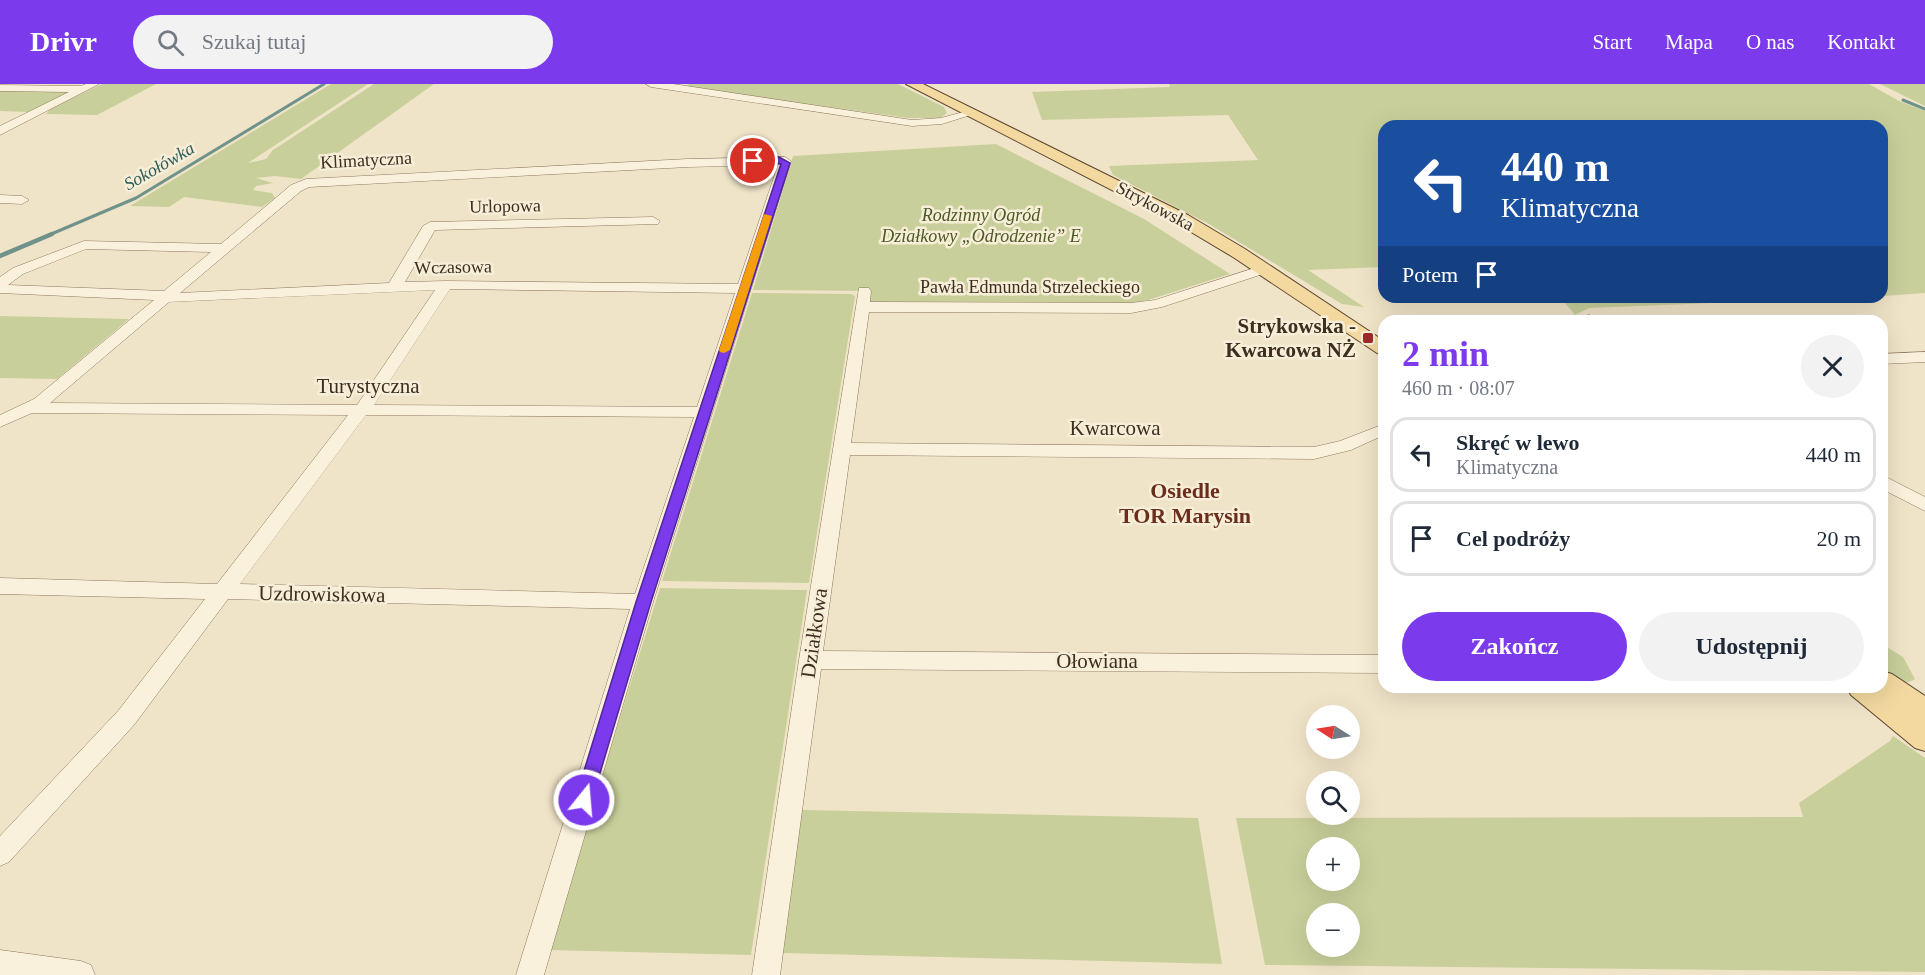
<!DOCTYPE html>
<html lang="pl">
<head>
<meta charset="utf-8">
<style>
  :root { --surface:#fff; --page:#f2f2f3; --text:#1f2937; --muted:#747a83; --line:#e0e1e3; --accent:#7c3aed }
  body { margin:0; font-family:"Times New Roman",serif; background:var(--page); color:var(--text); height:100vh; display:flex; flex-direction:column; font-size:22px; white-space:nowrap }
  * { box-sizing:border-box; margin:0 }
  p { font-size:20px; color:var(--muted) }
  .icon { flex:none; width:33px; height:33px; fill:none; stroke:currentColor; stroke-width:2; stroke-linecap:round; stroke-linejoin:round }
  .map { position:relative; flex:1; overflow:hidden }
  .panel { position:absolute; left:1378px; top:231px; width:510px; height:378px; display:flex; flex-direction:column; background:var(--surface); border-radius:18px; box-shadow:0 6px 24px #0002 }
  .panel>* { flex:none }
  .top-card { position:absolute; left:1378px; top:36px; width:510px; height:183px; border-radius:18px; box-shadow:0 6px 24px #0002; background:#1a4fa0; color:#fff; overflow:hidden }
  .needle { width:39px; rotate:282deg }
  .controls { position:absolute; left:1306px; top:621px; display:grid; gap:12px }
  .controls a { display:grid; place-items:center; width:54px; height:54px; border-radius:50%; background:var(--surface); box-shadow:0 6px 24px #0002; font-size:30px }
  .pin { position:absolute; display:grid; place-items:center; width:51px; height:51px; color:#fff; margin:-26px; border:3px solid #fff; border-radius:50%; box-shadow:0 2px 6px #0007 }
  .me { position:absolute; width:66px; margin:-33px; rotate:17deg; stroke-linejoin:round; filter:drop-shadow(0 0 4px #0008) }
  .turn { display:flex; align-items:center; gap:21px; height:126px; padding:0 24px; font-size:27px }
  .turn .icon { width:78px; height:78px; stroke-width:2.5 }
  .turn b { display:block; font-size:42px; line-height:51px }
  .then { display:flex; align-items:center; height:57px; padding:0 24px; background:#0003; gap:12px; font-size:22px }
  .round { display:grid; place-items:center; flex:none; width:63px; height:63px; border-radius:32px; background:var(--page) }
  .head { display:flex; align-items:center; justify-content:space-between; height:102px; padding:0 24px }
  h1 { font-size:36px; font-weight:600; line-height:45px; color:var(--accent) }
  .primary-button { display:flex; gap:12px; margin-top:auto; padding:12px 24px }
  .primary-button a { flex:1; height:69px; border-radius:36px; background:var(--accent); color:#fff; font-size:24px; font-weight:600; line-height:69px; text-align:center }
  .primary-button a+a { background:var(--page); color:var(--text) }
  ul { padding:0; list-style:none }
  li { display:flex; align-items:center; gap:18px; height:75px; margin:0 12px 9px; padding:0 12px; border:3px solid var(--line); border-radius:18px }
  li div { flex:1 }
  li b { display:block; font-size:22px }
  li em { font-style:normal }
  header { display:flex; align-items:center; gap:36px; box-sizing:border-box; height:84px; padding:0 30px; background:var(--accent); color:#fff }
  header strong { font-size:28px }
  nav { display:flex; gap:33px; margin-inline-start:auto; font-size:21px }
  .search { width:420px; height:54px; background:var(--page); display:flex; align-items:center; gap:15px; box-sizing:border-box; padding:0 21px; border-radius:33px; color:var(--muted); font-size:22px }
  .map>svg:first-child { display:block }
</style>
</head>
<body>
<header>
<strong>Drivr</strong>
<div class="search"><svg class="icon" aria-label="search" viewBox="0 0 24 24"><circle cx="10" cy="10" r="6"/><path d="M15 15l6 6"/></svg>Szukaj tutaj</div>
<nav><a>Start</a><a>Mapa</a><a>O nas</a><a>Kontakt</a></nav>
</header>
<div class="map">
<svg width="1925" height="891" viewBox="0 0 1925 891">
  <rect width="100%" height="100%" fill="#f0e4c8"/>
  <g fill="#c9cf9b" fill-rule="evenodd">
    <polygon points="102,0 156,0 97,31 46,30 51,24"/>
    <polygon points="331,0 368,0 248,79 266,75 273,66 374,0 434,0 301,95 275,92 256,94 273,99 256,102 253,106 272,109 275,114 262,123 184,113 169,123 130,122"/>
    <polygon points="689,0 898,0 944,23 947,29 940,34 908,34 686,3"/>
    <polygon points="1169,0 1869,0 1899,17 1925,27 1925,209 1883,212 1882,42 1384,42 1384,183 1308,186 1364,223 1342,220 1209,140 1113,91 1109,82 1258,76 1228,31 1042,36 1032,8 1170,3"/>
    <polygon points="1880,0 1925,0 1925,22"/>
    <polygon points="0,5 70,8 28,28 0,27"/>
    <polygon points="996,60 1144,135 1230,190 1148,216 1122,221 869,219 871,207 753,206 793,72"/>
    <polygon points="752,209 851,210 855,212 809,499 662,497"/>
    <polygon points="1560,213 1857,213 1589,224 1575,231"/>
    <polygon points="0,232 129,235 57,295 0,294"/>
    <polygon points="660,504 807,506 751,871 548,866"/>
    <path d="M1882,560L1903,573L1915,595C1901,604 1895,595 1883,586Z"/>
    <path d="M1893,652L1925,674V888L1265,881L1236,734L1803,733L1799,719L1890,657ZM1317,764H1350V796H1317ZM1317,830H1350V862H1317Z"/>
    <polygon points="802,726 1198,734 1222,880 783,869"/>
  </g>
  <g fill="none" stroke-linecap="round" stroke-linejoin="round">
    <g stroke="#6f938a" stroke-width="3">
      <polyline points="1903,16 1925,25"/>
      <polyline points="49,151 136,114 324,0"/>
    </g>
    <polyline stroke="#6f938a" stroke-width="4.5" points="0,172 52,150"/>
    <defs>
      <g id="minor">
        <polygon points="86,0 99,0 0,51 0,42 69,8 0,7 0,1 81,2"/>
        <polygon points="646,0 673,0 912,36 941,34 971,26 977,29 942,40 912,42 651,3"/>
        <path d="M785,73L791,77L653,518L544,891H516L630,525L228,515L134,641L9,778L0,782V752L118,627L205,515L0,510V494L217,500L348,331L32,329L0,343V331L34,315L154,216L0,209V193L13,184L84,157L221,160L291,101L306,95L688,75ZM778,81L738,200L446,197L405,198L435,146L658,140L660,137L653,133L430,138L423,142L389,199L180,209L301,107L309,103L688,83ZM86,165L211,168L164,207L8,201L23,190ZM450,205L735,209L697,323L374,321ZM435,206L357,321L50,319L169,218ZM366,331L694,333L635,510L240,500Z"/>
        <polygon points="0,111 22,112 29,116 22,120 0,119"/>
        <polygon points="1264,181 1271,185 1269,188 1162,223 1131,229 869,228 851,359 1314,363 1340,357 1384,340 1384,351 1351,366 1314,375 850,371 823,567 1384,571 1384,589 821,585 780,891 752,891 799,576 859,204 869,204 871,207 870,218 1131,219 1155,216"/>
        <polygon points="1589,231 1594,233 1598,237 1582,237 1584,233"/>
        <polygon points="1925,268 1925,278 1882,280 1882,270"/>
        <polygon points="1882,391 1925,413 1925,427 1882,405"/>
        <polygon points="0,866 81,877 91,881 95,891 0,891"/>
      </g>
      <g id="major">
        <polygon points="906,0 923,0 1188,131 1245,165 1384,257 1384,271 1377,269 1233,173 1176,139"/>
        <polygon points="1882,587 1892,590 1925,612 1925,667 1915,664 1851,611 1847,603 1882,603"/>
      </g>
    </defs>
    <use href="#minor" stroke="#8d765c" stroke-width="1"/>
    <use href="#major" stroke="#5b4430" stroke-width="2"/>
    <use href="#minor" fill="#faf1dc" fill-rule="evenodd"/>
    <use href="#major" fill="#f3d9a0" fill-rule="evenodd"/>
  </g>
  <polygon fill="#7c3aed" stroke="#51269a" stroke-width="1.5" points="779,73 790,79 651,518 592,716 590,721 584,723 578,721 575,716 636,518 781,80 753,79 749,77 753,74"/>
  <polygon fill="#f59e0b" points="764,130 772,132 730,266 724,269 720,268 719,266"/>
  <rect fill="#9e2a2b" stroke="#f7eed8" stroke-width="2" x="1362" y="248" width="12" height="12" rx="3"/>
  <g text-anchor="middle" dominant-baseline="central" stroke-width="5" stroke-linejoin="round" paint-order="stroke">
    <g font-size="18" fill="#3d2e20" stroke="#f7eed8">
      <text transform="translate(366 76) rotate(-3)">Klimatyczna</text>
      <text transform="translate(505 122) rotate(-1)">Urlopowa</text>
      <text transform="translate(1155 122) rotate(28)">Strykowska</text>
      <text transform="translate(453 183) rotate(-1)">Wczasowa</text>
      <text x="1030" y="203">Pawła Edmunda Strzeleckiego</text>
    </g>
    <g font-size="18" font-style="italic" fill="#2f5d5a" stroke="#f7eed8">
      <text transform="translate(159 82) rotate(-30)">Sokołówka</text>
    </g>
    <g font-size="18" font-style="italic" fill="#4d5a26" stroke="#f7eed8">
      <text x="981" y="131">Rodzinny Ogród<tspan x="981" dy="21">Działkowy „Odrodzenie” E</tspan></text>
    </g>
    <g font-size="21" font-weight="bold" fill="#3d2e20" stroke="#f7eed8" text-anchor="end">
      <text x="1356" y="242">Strykowska -<tspan x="1356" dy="24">Kwarcowa NŻ</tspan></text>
    </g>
    <g font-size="21" fill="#3d2e20" stroke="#f7eed8">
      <text x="368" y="302">Turystyczna</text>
      <text x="1115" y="344">Kwarcowa</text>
      <text transform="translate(322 510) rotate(1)">Uzdrowiskowa</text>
      <text transform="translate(814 549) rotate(-82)">Działkowa</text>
      <text x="1097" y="577">Ołowiana</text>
    </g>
    <g font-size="22" font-weight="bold" fill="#6b2e1e" stroke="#f7eed8">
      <text x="1185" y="406">Osiedle<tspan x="1185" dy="25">TOR Marysin</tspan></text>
    </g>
  </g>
</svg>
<div class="controls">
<a><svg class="needle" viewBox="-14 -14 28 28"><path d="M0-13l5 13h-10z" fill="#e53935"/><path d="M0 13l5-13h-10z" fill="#747a83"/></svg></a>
<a><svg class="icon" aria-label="search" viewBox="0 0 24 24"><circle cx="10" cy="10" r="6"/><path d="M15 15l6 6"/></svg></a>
<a>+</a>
<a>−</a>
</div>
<div class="pin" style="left:753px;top:77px;background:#d93025"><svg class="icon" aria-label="arrive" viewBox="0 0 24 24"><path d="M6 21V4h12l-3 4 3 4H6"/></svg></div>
<svg class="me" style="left:584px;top:716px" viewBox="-20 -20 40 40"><circle r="17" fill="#7c3aed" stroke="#fff" stroke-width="3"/><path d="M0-11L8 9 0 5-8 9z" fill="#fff"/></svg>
<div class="top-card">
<div class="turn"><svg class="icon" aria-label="left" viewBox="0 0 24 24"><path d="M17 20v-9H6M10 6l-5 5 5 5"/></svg><div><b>440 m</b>Klimatyczna</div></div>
<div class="then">Potem<svg class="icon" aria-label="arrive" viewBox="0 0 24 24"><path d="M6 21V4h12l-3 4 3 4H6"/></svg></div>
</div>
<section class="panel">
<div class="head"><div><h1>2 min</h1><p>460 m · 08:07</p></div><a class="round"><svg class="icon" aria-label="close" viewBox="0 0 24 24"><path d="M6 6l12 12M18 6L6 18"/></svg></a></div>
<ul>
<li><svg class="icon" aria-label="left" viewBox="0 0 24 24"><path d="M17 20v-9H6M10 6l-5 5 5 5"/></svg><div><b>Skręć w lewo</b><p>Klimatyczna</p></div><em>440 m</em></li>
<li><svg class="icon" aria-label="arrive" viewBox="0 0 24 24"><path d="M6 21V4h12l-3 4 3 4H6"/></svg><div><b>Cel podróży</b></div><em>20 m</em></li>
</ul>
<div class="primary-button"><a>Zakończ</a><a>Udostępnij</a></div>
</section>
</div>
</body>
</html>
